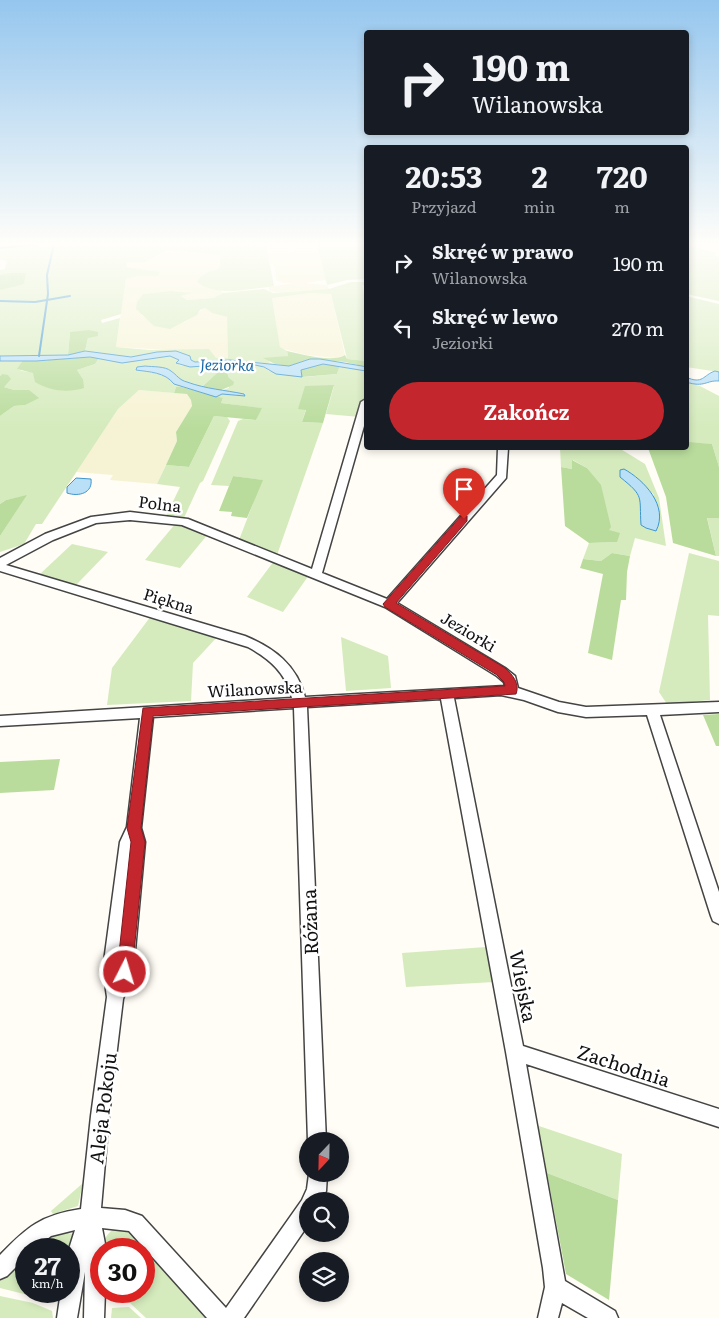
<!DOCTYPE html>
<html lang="pl">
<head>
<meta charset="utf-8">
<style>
  :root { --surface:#171b24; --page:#242831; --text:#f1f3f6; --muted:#9ea1a6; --accent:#c4262e }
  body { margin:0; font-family:Literata,serif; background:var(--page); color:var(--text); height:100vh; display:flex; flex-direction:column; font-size:19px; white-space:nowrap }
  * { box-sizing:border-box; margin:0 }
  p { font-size:16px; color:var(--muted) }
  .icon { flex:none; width:28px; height:28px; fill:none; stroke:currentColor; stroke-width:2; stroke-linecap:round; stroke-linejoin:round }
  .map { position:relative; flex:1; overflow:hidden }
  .drawer { position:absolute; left:364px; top:145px; width:325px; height:305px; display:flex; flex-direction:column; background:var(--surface); border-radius:5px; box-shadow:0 2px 8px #0003 }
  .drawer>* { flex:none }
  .hud { position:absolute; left:364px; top:30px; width:325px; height:105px; border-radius:5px; box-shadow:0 2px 8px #0003; background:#171b24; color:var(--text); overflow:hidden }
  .needle { width:32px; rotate:202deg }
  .controls { position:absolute; left:299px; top:1132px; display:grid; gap:10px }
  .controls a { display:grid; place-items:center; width:50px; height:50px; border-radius:50%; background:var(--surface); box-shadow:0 2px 8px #0003; font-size:25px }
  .speed { position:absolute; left:15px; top:1238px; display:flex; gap:10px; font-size:25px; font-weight:700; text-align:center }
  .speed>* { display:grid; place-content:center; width:65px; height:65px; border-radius:50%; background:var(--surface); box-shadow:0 2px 8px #0003; line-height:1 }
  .speed small { font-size:12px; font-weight:400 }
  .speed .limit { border:8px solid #d22; background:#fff; color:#111 }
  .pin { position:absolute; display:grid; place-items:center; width:42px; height:42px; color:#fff; margin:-51px -21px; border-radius:50% 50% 50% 0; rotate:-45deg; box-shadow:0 0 5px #0007 }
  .pin .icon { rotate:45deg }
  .me { position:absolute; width:55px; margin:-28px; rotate:5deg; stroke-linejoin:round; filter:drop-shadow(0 0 4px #0008) }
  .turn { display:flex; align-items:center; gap:18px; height:105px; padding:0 25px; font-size:22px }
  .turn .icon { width:65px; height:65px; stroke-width:2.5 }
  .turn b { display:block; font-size:35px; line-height:42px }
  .eta { display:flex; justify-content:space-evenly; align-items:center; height:85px; text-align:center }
  .eta b { font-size:30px; font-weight:700; line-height:35px }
  .action { display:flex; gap:10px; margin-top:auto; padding:10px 25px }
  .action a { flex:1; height:58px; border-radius:30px; background:var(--accent); color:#fff; font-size:20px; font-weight:700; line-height:58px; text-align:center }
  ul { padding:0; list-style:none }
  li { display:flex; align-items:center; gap:15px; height:65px; padding:0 25px }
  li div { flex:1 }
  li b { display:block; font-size:19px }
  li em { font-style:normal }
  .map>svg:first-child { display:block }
</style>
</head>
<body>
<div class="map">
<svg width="719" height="1318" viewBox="0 0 719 1318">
  <rect width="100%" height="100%" fill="#fffdf5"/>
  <g fill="#f6f3d4">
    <polygon points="266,244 287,244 286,250 290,251 294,251 299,244 317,244 326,280 305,283 327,285 329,289 282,293 269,291 269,287 294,283 282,283 276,280 275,268 270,261"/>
    <polygon points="168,250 220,255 220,266 218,269 203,274 223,293 213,298 186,300 181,296 191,293 170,291 143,294 141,315 150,321 154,326 185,322 205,308 212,313 227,317 228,358 216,358 171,350 116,347 126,279 139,276 158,276 160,272 126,267 126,262 154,259"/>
    <polygon points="321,292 331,294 345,355 336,358 306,355 280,348 272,298"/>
    <polygon points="139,390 187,394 191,400 192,406 176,432 177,441 157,484 110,480 113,475 75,472 118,409"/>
  </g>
  <g fill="#d5ebbd" fill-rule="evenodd">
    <path d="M0,244L81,246L88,244H266L274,286L269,287C246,289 216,297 197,282C201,273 210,272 218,269L220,266V255L168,250L145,262H127V267L160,272L158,276H139L126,279L121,314L101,320L102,323L120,318L116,347L149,350L209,349L216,358H228L227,317L212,313L205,308L200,310L197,315L170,329L154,326L136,309L137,302L143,294L170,291L192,293L181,296L187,300L213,298L223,293L264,289L273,293L290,292L329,289L351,282H366V286L362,285L364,294L366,293V361L347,359L331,294L312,293L272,298L280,347L287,351L288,356L268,362L275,364L230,360L195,362L157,352L131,357L85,351L88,338L70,332L68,355L0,356V290L8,287L26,274L0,275V270L5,269L7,261L0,259Z"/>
    <polygon points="317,244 366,244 366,279 347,280 327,285"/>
    <polygon points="686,244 715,253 714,255 719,257 719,301 686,294"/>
    <polygon points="686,296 719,304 719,372 686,367"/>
    <path d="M161,356H170L179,360V365C204,370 247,353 269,371L305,377L337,374L340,365L366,371V396L360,417L326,414L334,386L298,409H306L302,422L323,423L277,555L239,540L262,480L233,476L229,486L211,485L238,421L243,419L256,420L261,408L221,403L223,398L216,397L222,394L244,396L236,392L219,391L229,388V378L227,372L219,371L202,387L181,380L172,371L154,367H137L141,371L160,374L182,387H176L174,393L139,390L118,409L42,524H36L24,544L0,552V536L26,496L6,500L0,504V416L14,406L25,405L29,390H14L4,387L2,374L0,376V361L23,360L18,369L22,371L83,379L77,370L95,364L99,358C126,363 134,362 161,356Z"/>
    <polygon points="686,382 700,386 719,396 719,467 712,444 686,443"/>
    <polygon points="214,416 227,417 230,421 203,481 200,483 183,520 166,516 180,487 157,484 166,465 189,467"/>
    <path d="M560,448H619L645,464L659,498L666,546L635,538L630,556L612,553L601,561L583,559L589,543L617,542L609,530L593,476L587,468L573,460L572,469L561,467ZM634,475L654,495L641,519L642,501L634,488Z"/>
    <polygon points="707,517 719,518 719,556 716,556"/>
    <polygon points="176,523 208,534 180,568 145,560"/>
    <polygon points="72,544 108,552 76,585 39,575"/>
    <polygon points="689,553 719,561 719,616 708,615 710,700 667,704 659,692"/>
    <polygon points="274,561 309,575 283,612 247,597"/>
    <polygon points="151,616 218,636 193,663 191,701 107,705 112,668"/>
    <polygon points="341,637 388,656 391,688 346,691"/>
    <polygon points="486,947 494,982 406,987 402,953"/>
    <polygon points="536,1125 622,1154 618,1200 547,1173"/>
    <polygon points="83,1183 78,1206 53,1214 51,1211"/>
    <path d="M117,1227L128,1229L140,1244L137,1249H101V1287C101,1265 95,1239 117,1227Z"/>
    <polygon points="57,1232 76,1234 69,1272 69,1249 58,1249 53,1239 46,1236"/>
    <polygon points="26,1252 26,1291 54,1291 52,1301 0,1288 0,1279"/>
    <polygon points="144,1253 148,1259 150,1256 208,1318 146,1318 129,1302 113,1302 112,1298 115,1291 144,1291"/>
    <polygon points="0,1296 33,1303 52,1311 53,1318 0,1318"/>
    <polygon points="129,1307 141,1318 111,1318 112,1308"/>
  </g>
  <g fill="#b9dc9c">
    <polygon points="10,273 26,273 24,284 0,290 0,275"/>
    <polygon points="89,330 98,332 98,336 88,338 85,351 68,355 70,332"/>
    <path d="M287,351C301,354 333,363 345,355L347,359L366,361V367L345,362L310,359L289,366L275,364L263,358L288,356Z"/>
    <path d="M90,357L99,358L95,364L77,370L83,379L84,388C67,393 50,391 35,382L33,373L17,369L23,360L36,361Z"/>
    <polygon points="323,364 340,365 337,374 302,377 301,370"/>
    <polygon points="219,371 227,372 229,378 234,382 233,385 219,391 202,387"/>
    <polygon points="2,374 8,375 11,379 4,387 14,390 29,390 39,398 25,405 14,406 0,416 0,376"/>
    <polygon points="334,385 323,423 302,422 306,410 298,409 305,386"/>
    <polygon points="176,387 182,387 223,398 221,403 262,408 256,420 214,416 189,467 166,465 177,441 176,432 192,406 191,400 187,394 174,393"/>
    <polygon points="688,442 712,444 719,467 719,518 707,518 716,556 673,543 666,497 648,448 686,448 686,443"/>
    <polygon points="572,460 587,468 601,485 611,527 609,530 620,533 617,542 589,543 565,526 561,467 572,469"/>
    <polygon points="233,476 263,480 247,518 231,516 232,512 219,511"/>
    <polygon points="27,495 0,536 0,504 6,500"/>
    <polygon points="612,553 630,556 627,572 626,600 621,600 612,660 588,653 603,574 580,568 583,559 601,561"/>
    <polygon points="719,714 719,746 716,746 703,715"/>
    <polygon points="60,759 54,790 0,793 0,762"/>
    <polygon points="547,1173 618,1200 609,1300 566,1274"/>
  </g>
  <g fill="#b9e0f7" stroke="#3f96cf">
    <polygon points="85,351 131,357 157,352 176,351 190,356 191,360 195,362 230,360 289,366 310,359 320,359 362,366 366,367 366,371 323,364 301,370 302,377 276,374 264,367 246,363 190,367 176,363 179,360 170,356 122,363 90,357 36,361 0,361 0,356 68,355"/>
    <path d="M145,366C153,367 165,366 171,371C177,375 179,380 187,382C206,389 225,390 244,394L245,396L222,394L216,397L174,384C165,372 149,372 136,370L137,367Z"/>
    <path d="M715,371L719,372V381C706,380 705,388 686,382V377C703,385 703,375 715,371Z"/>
    <path d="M624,469C644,480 669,506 656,531L646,528L641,525C639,496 645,497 620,477V470Z"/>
    <path d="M76,478L91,479C93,493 79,497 67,493V487Z"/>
  </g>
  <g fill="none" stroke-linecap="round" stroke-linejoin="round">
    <g stroke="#3f96cf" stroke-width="2">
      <polyline points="0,248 43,244"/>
      <polyline points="0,301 35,302 70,296"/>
      <polyline points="39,356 48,294 47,275 54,244"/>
    </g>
    <defs>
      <path id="minor" d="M366,399V419L322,573L387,599L497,475L498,448H508L506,478L397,603L505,668L515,676L518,688L559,702L586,707L719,702V712L660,715L719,892V924L713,921L711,916L647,715L586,717L558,712L524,700L501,695L454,698L523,1046L719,1109V1127L526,1064L565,1281L615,1311L618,1318H588L562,1303L558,1318H538L545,1287L543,1268L506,1052L441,699L307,707L326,1141H308L294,708L153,717L141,828L145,842L133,972L123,999L109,1116L101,1208L125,1210L142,1216L226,1308L302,1200L307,1189L309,1174H327L326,1191L321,1201H308V1225L244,1318H207L129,1231L102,1228L106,1249H101V1291H105L104,1318H84L85,1272L77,1318H57L61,1291H69V1249L75,1230L51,1236L34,1249H26V1257L7,1276L0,1279V1255C27,1227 41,1215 81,1209L91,1116L107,997L103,969L120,842L127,827L140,718L0,726V716L292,698C286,673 270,659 248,647L0,571V558L45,534L91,517L130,512L188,519L312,569L361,402ZM130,520L182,525L385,607L497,676L504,682L505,686L305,697C297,665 274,648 245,636L6,565L53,540L96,523Z"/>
    </defs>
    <use href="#minor" stroke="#444" stroke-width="3"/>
    <use href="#minor" fill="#fff" fill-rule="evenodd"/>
  </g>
  <linearGradient id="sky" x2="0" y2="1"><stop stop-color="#95c6ee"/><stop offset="0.57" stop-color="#fffefa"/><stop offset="1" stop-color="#fffefa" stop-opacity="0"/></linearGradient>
  <rect width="719" height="428" fill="url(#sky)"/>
  <path fill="#c4262e" stroke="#7f191e" d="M464,515L467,516V521L396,603L505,668C513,675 520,684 516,694L153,716L141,828L145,842L132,972L130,978L125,980L119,978L117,972L131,842L127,828L143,708L505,686L504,682L497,675L385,607L383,604L461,516Z"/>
  <g text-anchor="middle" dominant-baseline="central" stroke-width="5" stroke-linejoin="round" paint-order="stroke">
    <g font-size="15" font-style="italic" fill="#1768a6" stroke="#fff">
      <text transform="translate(227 364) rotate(1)">Jeziorka</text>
    </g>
    <g font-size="16" fill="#111" stroke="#fff">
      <text transform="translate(160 503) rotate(7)">Polna</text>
      <text transform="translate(169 600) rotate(17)">Piękna</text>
      <text transform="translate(469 631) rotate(31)">Jeziorki</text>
      <text transform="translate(255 688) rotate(-3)">Wilanowska</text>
    </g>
    <g font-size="19" fill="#111" stroke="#fff">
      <text transform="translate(309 922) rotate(-92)">Różana</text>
      <text transform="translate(524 986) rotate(79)">Wiejska</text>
      <text transform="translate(624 1065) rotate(18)">Zachodnia</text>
      <text transform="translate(102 1108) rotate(-83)">Aleja Pokoju</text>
    </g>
  </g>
</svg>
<div class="controls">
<a><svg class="needle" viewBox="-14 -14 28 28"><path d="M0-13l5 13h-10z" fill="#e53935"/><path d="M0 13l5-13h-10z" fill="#9ea1a6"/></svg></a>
<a><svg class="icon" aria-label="search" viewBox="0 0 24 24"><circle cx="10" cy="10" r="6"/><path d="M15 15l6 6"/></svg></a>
<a><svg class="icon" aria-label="layers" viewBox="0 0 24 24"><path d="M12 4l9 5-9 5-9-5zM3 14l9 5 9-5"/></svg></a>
</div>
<div class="speed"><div>27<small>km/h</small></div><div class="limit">30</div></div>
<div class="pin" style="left:464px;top:519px;background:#d93025"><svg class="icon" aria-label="arrive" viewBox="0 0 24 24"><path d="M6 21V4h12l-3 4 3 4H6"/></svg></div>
<svg class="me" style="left:125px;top:972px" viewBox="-20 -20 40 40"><circle r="17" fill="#c4262e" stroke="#fff" stroke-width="3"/><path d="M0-11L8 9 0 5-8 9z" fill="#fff"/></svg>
<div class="hud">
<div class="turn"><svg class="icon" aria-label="right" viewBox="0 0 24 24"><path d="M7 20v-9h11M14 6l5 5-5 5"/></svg><div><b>190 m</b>Wilanowska</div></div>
</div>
<section class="drawer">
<div class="eta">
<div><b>20:53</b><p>Przyjazd</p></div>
<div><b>2</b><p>min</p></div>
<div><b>720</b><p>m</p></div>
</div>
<ul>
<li><svg class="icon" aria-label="right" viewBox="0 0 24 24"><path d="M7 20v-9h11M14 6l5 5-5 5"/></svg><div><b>Skręć w prawo</b><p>Wilanowska</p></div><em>190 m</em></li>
<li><svg class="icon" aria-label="left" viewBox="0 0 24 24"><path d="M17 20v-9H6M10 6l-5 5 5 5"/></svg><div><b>Skręć w lewo</b><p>Jeziorki</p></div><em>270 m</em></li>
</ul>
<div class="action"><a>Zakończ</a></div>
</section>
</div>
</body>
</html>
